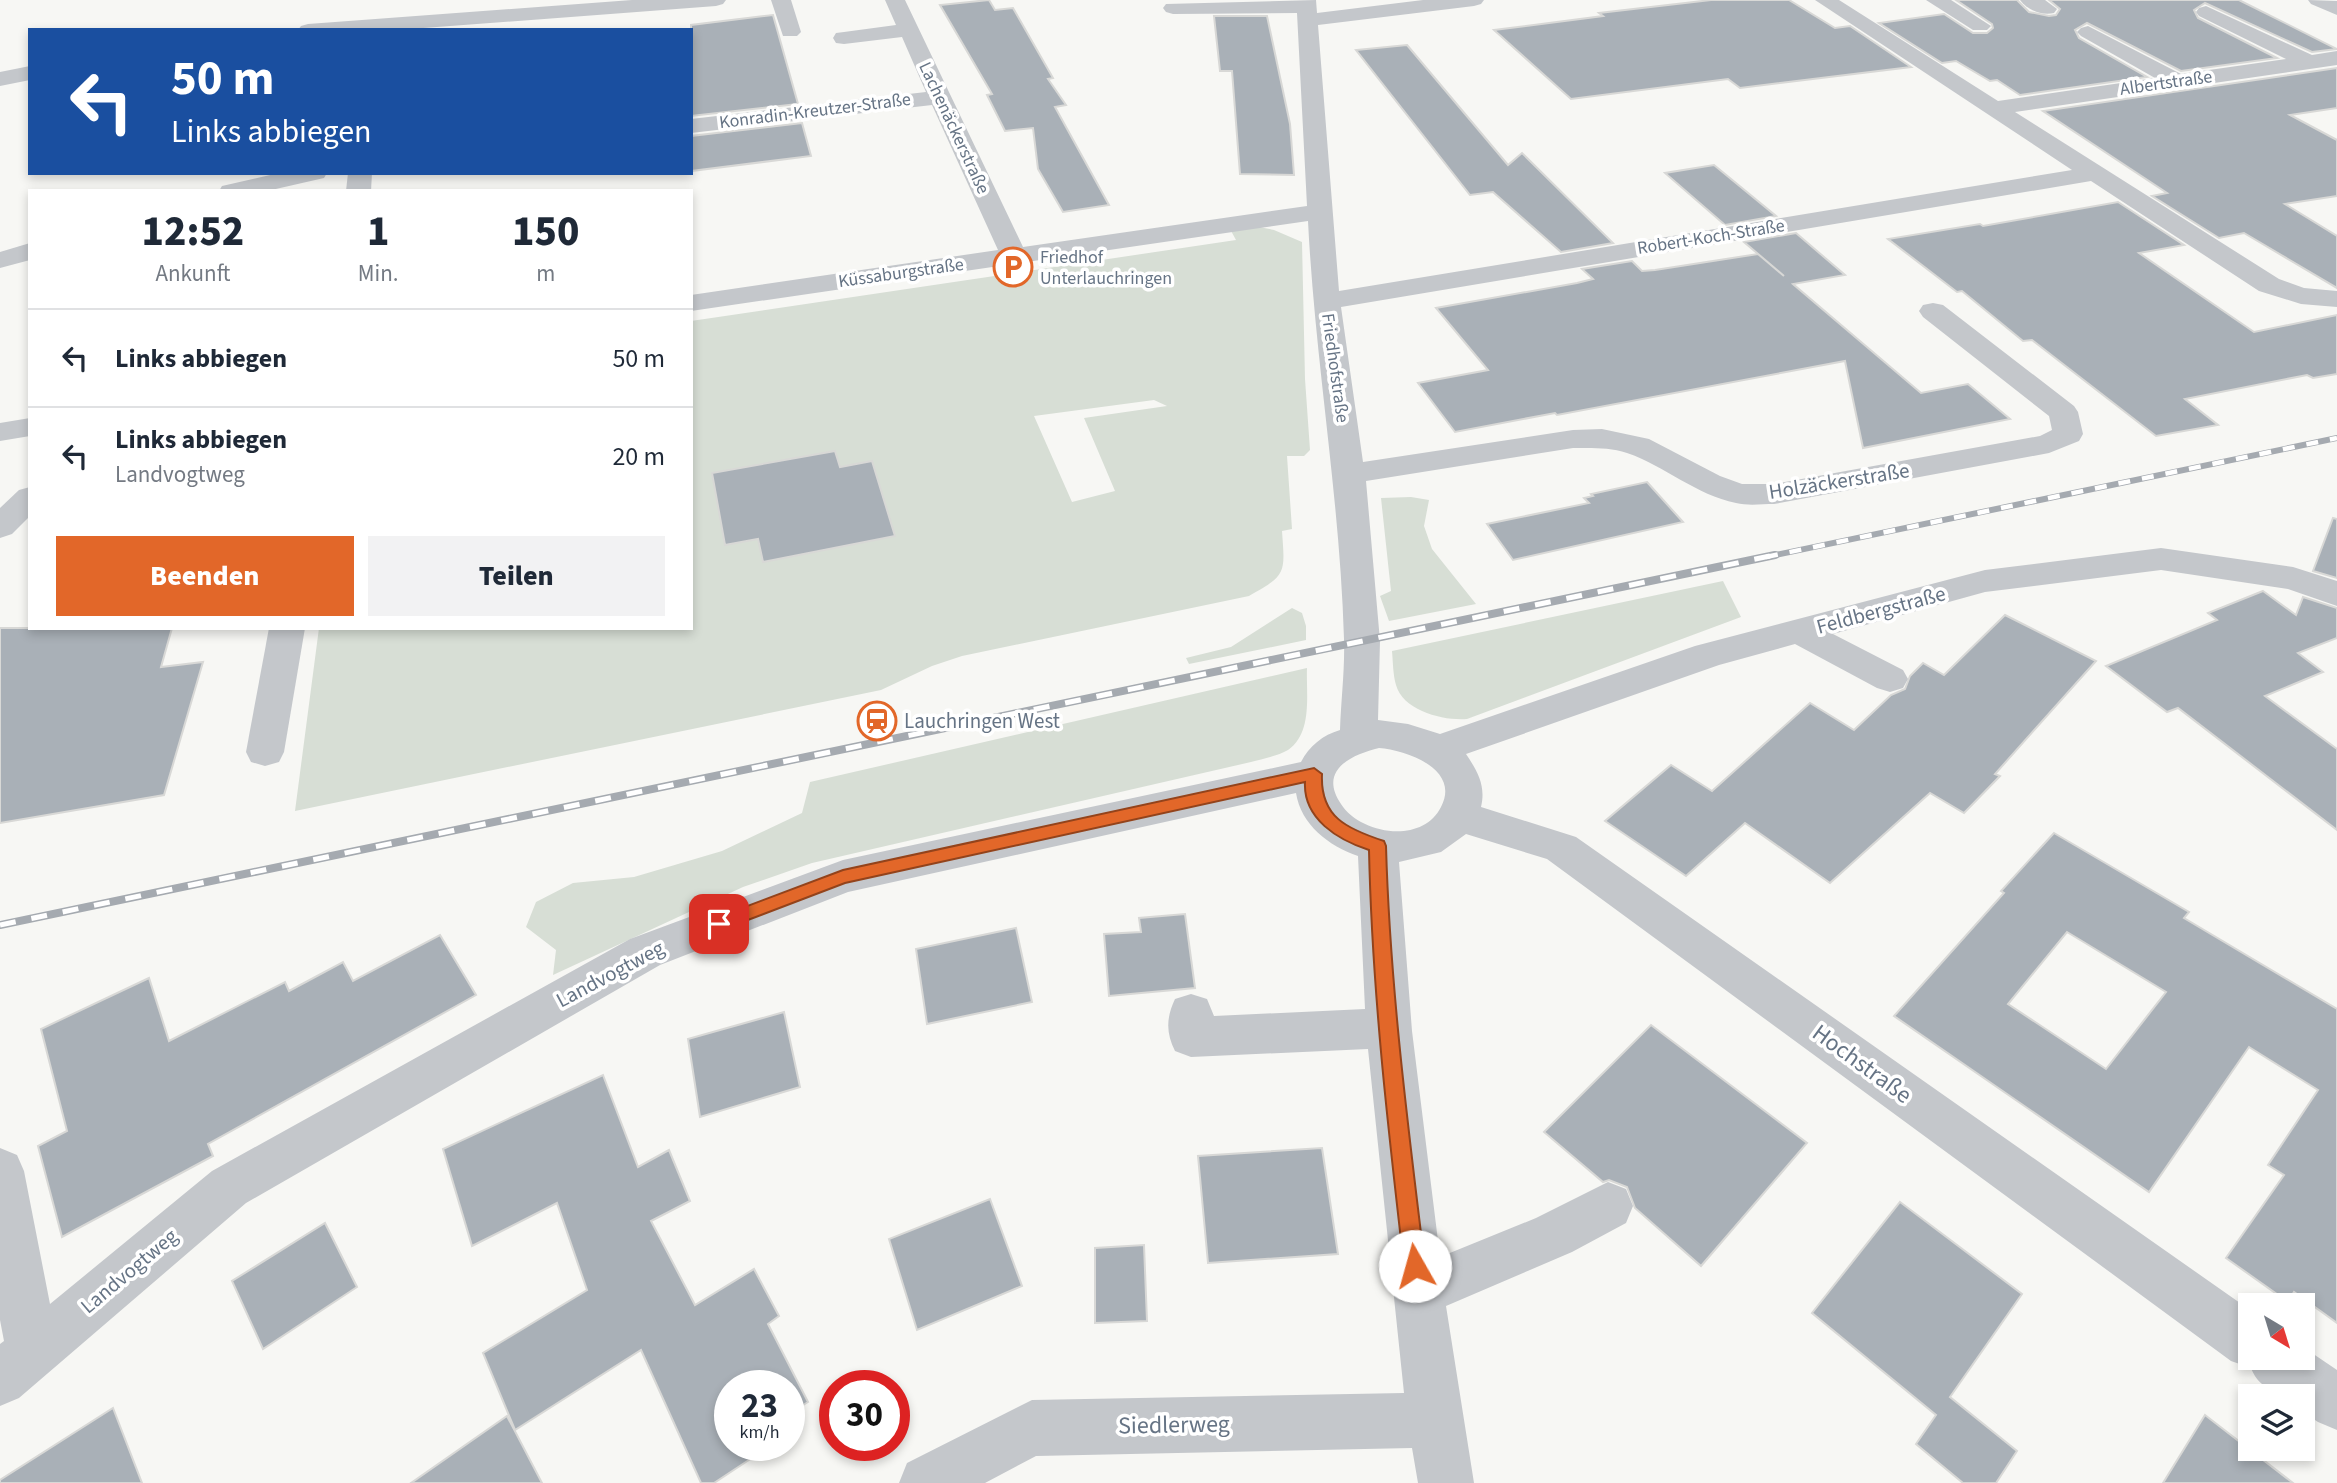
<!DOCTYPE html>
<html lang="de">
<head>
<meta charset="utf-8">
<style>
  :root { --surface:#fff; --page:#f2f2f3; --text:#1f2937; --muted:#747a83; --line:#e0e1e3; --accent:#e26729 }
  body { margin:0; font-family:"Source Sans 3",sans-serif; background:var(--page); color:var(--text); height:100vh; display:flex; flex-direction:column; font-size:26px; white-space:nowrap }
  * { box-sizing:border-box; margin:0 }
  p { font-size:23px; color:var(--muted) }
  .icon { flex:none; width:38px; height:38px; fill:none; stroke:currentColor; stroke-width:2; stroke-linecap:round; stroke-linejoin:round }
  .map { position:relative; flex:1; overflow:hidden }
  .panel { position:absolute; left:28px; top:189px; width:665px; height:441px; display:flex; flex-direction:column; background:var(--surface); border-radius:0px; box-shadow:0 4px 10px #0003 }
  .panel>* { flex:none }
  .top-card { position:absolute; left:28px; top:28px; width:665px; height:147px; border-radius:0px; box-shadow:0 4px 10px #0003; background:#1a4fa0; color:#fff; overflow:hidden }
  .needle { width:46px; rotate:142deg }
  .controls { position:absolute; left:2238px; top:1293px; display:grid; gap:14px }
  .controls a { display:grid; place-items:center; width:77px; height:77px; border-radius:0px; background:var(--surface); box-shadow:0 4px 10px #0003; font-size:35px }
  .speed { position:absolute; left:714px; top:1370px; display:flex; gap:14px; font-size:35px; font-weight:700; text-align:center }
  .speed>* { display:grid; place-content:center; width:91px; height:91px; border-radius:50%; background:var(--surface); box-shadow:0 4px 10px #0003; line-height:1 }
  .speed small { font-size:18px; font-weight:400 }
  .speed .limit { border:10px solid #d22; background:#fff; color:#111 }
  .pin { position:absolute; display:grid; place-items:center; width:60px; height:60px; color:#fff; margin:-30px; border-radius:14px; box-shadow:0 4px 10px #0006 }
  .me { position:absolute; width:77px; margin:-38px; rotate:353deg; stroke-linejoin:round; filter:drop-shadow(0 0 5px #0008) }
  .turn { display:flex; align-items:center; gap:24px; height:147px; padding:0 28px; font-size:32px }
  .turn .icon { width:91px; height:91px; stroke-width:2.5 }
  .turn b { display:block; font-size:49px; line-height:60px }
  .eta { display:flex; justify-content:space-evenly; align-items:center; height:119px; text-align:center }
  .eta b { font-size:42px; font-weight:800; line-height:49px }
  .cta { display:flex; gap:14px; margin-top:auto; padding:14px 28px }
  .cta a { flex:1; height:80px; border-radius:0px; background:var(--accent); color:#fff; font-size:28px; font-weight:800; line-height:80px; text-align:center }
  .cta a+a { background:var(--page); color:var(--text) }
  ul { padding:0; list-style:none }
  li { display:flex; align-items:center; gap:21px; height:98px; padding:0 28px; border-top:2px solid var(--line) }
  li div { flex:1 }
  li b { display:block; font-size:26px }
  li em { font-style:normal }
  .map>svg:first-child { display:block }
</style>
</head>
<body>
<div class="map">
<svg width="2337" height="1483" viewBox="0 0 2337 1483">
  <rect width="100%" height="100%" fill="#f7f7f4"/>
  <g fill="#d7ded5" fill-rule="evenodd">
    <path d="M1259,227L1274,230L1302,242L1305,379L1310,450L1304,456H1287L1292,529L1282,531C1285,573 1287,575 1249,596L962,656L932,666L881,690L295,811L319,628H691V321L1236,240L1230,229ZM1154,400L1167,406L1084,418L1115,491L1072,502L1034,416Z"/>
    <polygon points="1411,497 1429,500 1424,526 1432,549 1476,604 1389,621 1380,596 1391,591 1381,498"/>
    <path d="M1723,581L1741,617L1467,719C1444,721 1403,711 1396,685C1393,675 1393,662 1392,651Z"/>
    <polygon points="1292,608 1302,613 1306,626 1306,640 1189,664 1186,658 1231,647"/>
    <path d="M1307,668C1306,694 1313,733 1288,750C1278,756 1262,759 1251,762L812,863L743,887L553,975L556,950L526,927L536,902L573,883L634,877L722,851L802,813L810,782Z"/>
  </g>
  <g fill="#a9b0b7" stroke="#d8d8d6" stroke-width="2" fill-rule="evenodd">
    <polygon points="989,0 995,10 1013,8 1053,78 1048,79 1066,105 1055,107 1109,205 1063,212 1038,169 1033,128 1005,131 987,95 992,94 940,5"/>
    <polygon points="1711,0 1789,0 1835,28 1850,26 1911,67 1740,88 1728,79 1571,99 1494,30 1603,16 1599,13"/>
    <polygon points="1956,0 2017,0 2029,12 2049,16 2056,15 2060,9 2049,0 2239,0 2337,49 2312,52 2205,3 2194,10 2198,18 2277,58 2181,71 2087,23 2075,30 2079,38 2147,77 2020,95 1997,80 1990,81 1956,61 1942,63 1879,23 1944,14 1973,33 1987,33 1993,28 1992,24"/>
    <polygon points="773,15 798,104 691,116 691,25"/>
    <polygon points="1214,16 1267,16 1290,124 1294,175 1240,174 1232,71 1220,71"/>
    <polygon points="1407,45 1508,165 1522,153 1613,243 1561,252 1493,192 1470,195 1356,50"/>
    <polygon points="2337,68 2337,108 2290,115 2337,140 2337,196 2285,204 2337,236 2337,288 2244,233 2219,238 2152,196 2167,193 2043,111"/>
    <polygon points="802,123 811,156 691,171 691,136"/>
    <polygon points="1714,165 1776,216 1725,225 1665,173"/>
    <polygon points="2118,202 2184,245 2139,253 2254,332 2337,315 2337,374 2313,378 2307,375 2185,399 2218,425 2156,436 2032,340 2023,341 1962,291 1957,292 1888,239 1980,224 1983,226"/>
    <polygon points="1796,233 1845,275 1793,284 1921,393 1968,384 2010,419 1863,448 1845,361 1557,415 1555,413 1455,432 1418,383 1488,370 1436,308 1577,283 1593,279 1582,269 1632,261 1642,271 1655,270 1758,254 1784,276 1744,242"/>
    <polygon points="835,451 840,467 872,461 895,536 763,562 758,539 725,545 712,473"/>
    <polygon points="1647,482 1683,522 1513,560 1487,524 1589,503 1584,498 1593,496 1591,494"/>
    <polygon points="2333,518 2337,519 2337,578 2313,571"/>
    <polygon points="2263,591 2296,615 2303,597 2337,608 2337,638 2298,653 2323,672 2265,696 2337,749 2337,830 2178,708 2167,712 2106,666 2217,620 2208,613"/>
    <polygon points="2005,615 2096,661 1995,774 2000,776 1964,813 1930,793 1830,883 1745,823 1686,876 1605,821 1671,765 1712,791 1810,703 1854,730 1891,695 1905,689 1910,676 1923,663 1944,675"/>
    <polygon points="0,628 172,628 161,667 203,662 164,795 0,823"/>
    <path d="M2054,833L2189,912L2184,918L2337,1009V1323L2294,1292L2288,1302L2226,1258L2284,1175L2268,1165L2318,1090L2249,1047L2149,1192L1894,1016L2004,893L2001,891ZM2067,932L2166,992L2106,1069L2008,1004Z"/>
    <polygon points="1185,914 1195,988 1109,996 1104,934 1141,932 1139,918"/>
    <polygon points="1016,928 1032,1002 927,1024 916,949"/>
    <polygon points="440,935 476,995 208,1144 213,1156 62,1237 38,1146 67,1131 41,1029 149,978 169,1041 285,982 289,991 343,962 353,981"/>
    <polygon points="784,1012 800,1087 700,1117 688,1039"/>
    <polygon points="1651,1025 1807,1143 1701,1266 1635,1208 1627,1187 1609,1180 1603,1182 1544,1132"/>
    <polygon points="603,1075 638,1167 669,1150 690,1201 651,1221 695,1305 754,1269 779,1316 768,1324 808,1402 789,1414 789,1386 730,1386 730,1446 758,1446 761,1452 714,1483 701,1483 641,1350 515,1430 483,1353 587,1290 557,1203 472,1246 443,1149"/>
    <polygon points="1322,1148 1338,1254 1208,1263 1198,1156"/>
    <polygon points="990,1199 1022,1286 917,1330 889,1239"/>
    <polygon points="1900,1202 2022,1294 1950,1397 2017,1451 1996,1483 1963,1483 1916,1444 1936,1415 1812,1313"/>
    <polygon points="325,1223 357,1287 263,1349 232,1281"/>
    <polygon points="1144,1245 1147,1321 1095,1323 1095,1248"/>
    <polygon points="113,1408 142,1483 0,1483 0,1480"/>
    <polygon points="2205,1415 2293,1483 2163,1483"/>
    <polygon points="507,1416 542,1483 411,1483"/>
  </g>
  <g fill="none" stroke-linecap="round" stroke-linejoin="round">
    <g fill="#c4c7cb" fill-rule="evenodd">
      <polygon points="632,0 726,0 723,4 716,6 397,30 298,30 301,26 308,24"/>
      <polygon points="771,0 791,0 801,32 797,36 783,36"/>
      <path d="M885,0H905L1023,247L1307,206L1297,13L1173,14L1166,12L1163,8L1166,4L1316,0L1317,13L1423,0H1484L1481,4L1474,6L1318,25L1339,291L2072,170L1815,0H1839L1998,101L2155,78L2081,36L2077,32L2081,28L2088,26L2181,74L2286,59L2199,16L2196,12L2199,8L2206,6L2312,55L2337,51V65L2015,112L2279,279L2304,288L2337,291V307L2301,304L2259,291L2091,181L1341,307L1363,462L1573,430L1602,429L1649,439L1720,476L1742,484H1774L2040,436L2052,430L2049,416L1923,317L1919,311L1923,305L1933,303L1943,305L2074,406L2078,412L2083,434L2079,441L2049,453L1774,504C1762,504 1748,506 1736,503C1696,495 1665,466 1627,453C1609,447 1591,448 1573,448L1366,481L1380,641L1378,720L1408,724L1440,734L1695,646L1985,570L2161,548L2293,567L2337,581V606L2288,589L2161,570L1985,592L1833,634L1903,670L1908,679L1903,688L1890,692L1877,688L1795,644L1719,665L1466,754C1478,772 1486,786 1481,807L1576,837L2250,1310V1358H2303V1347L2337,1370V1430L2318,1422L2303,1412V1396C2282,1396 2259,1390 2251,1368L2231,1361L1547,859L1466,834L1441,852L1399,862L1412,1031L1440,1257L1536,1218L1608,1182L1626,1189L1633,1206L1626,1223L1572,1252L1446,1306L1474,1483H1418L1412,1448L1036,1456L985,1483H899L907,1463L1032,1400L1404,1393L1368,1049L1191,1057L1175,1051C1166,1033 1166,1018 1175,999L1191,994L1207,999L1214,1016L1365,1009L1358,856C1329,846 1301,825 1296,793L848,892L660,965L246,1203L19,1398L0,1406V1344L4,1341L0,1320V1148L17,1155L24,1171L50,1304L212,1171L630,939L843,860L1301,762C1309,746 1323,735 1340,730C1341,700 1345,669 1344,639C1340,499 1315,361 1308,221L691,311V295L998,250L932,105L691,133V119L926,92L902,37L844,44L836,43L833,38L836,33L844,32L896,25ZM1379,748C1406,750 1461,769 1441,807C1422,845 1360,834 1341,804C1318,770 1351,755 1379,748Z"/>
      <polygon points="1926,0 1951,0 1991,26 1987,30 1973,30"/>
      <path d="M2020,0H2045L2057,9L2054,13C2042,16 2027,10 2020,0Z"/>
      <polygon points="2308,0 2337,1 2337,15 2311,4"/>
      <polygon points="30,66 30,80 0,86 0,72"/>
      <polygon points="279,173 327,173 324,178 267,191 219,191 222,186"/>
      <polygon points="348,173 372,173 371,191 346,191"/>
      <polygon points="30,243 30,260 0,268 0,252"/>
      <polygon points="30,418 30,436 0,441 0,423"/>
      <polygon points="30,487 30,516 12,534 0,538 0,508 19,490"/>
      <polygon points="269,628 305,628 284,752 279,762 265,766 251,762 246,752"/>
    </g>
    <defs>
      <polyline id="rail-far1" points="1766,557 2337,438"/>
      <polyline id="rail" points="0,925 1775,555"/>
    </defs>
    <use href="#rail-far1" stroke="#a5aab0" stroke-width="6"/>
    <use href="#rail" stroke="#a5aab0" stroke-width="8"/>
    <use href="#rail-far1" stroke="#fff" stroke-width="4.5" stroke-dasharray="12" stroke-linecap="butt"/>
    <use href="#rail" stroke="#fff" stroke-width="5" stroke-dasharray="16" stroke-linecap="butt"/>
  </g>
  <path fill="#e26729" stroke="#93431b" stroke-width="2" d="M1314,768L1322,774C1320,817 1347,829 1384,841L1386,846C1390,987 1408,1126 1425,1266L1422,1274L1415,1277L1407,1274L1404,1266C1388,1128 1372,990 1369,850C1338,840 1303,819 1305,782L845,883L719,931L713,929L710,924L713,919L843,870Z"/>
  <defs>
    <symbol id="parking-ring" viewBox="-11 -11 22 22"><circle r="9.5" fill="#fff" stroke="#e26729" stroke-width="1.5"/><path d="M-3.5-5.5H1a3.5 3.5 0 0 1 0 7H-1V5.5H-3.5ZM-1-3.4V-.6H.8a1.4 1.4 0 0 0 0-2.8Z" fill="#e26729"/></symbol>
    <symbol id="station-ring" viewBox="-11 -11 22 22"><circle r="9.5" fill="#fff" stroke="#e26729" stroke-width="1.5"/><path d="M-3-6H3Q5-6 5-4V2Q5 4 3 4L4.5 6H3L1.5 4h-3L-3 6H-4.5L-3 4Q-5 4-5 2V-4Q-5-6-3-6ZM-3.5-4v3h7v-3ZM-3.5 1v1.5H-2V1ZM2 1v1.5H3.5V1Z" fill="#e26729"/></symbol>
  </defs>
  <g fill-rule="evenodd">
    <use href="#parking-ring" x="991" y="245" width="44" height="44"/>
    <use href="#station-ring" x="855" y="699" width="44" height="44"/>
  </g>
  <g text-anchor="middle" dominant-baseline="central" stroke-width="7" stroke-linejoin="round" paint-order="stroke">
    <g font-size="18" fill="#667485" stroke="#fff">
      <text transform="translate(2166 83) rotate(-8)">Albertstraße</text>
      <text transform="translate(815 111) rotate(-7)">Konradin-Kreutzer-Straße</text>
      <text transform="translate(954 128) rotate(65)">Lachenäckerstraße</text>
      <text transform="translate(1711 237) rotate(-9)">Robert-Koch-Straße</text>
      <text transform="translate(901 273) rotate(-8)">Küssaburgstraße</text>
      <text transform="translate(1335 368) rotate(82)">Friedhofstraße</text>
    </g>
    <g font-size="18" fill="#667485" stroke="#fff" text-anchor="start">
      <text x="1040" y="257">Friedhof<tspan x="1040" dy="21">Unterlauchringen</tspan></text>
    </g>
    <g font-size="21" fill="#667485" stroke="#fff">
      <text transform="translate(1839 481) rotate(-9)">Holzäckerstraße</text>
      <text transform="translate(1881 610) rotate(-15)">Feldbergstraße</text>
      <text transform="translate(610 974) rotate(-28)">Landvogtweg</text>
      <text transform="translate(129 1271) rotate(-40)">Landvogtweg</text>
    </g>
    <g font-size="21" fill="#667485" stroke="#fff" text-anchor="start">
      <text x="904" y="721">Lauchringen West</text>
    </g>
    <g font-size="24" fill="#667485" stroke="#fff">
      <text transform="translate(1862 1064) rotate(36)">Hochstraße</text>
      <text transform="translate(1174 1425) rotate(-1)">Siedlerweg</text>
    </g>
  </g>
</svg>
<div class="controls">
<a><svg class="needle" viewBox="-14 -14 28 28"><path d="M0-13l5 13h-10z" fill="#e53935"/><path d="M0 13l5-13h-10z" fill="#747a83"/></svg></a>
<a><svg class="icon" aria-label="layers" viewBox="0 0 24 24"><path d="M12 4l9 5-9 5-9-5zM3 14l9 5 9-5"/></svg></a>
</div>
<div class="speed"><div>23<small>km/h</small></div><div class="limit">30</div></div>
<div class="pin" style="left:719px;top:924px;background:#d93025"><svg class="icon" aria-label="arrive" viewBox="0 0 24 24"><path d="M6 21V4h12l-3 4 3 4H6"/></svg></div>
<svg class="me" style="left:1415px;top:1266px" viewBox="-20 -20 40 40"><circle r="19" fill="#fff"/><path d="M0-13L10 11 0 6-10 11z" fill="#e26729"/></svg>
<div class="top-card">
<div class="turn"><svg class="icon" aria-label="left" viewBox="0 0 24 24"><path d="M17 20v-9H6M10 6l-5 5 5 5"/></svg><div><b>50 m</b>Links abbiegen</div></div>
</div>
<section class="panel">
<div class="eta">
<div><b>12:52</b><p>Ankunft</p></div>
<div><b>1</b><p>Min.</p></div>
<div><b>150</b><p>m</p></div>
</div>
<ul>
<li><svg class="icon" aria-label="left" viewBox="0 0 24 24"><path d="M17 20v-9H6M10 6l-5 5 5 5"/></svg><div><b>Links abbiegen</b></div><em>50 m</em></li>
<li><svg class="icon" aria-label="left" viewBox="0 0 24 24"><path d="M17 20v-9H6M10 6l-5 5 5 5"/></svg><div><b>Links abbiegen</b><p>Landvogtweg</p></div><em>20 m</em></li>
</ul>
<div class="cta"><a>Beenden</a><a>Teilen</a></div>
</section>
</div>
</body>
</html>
